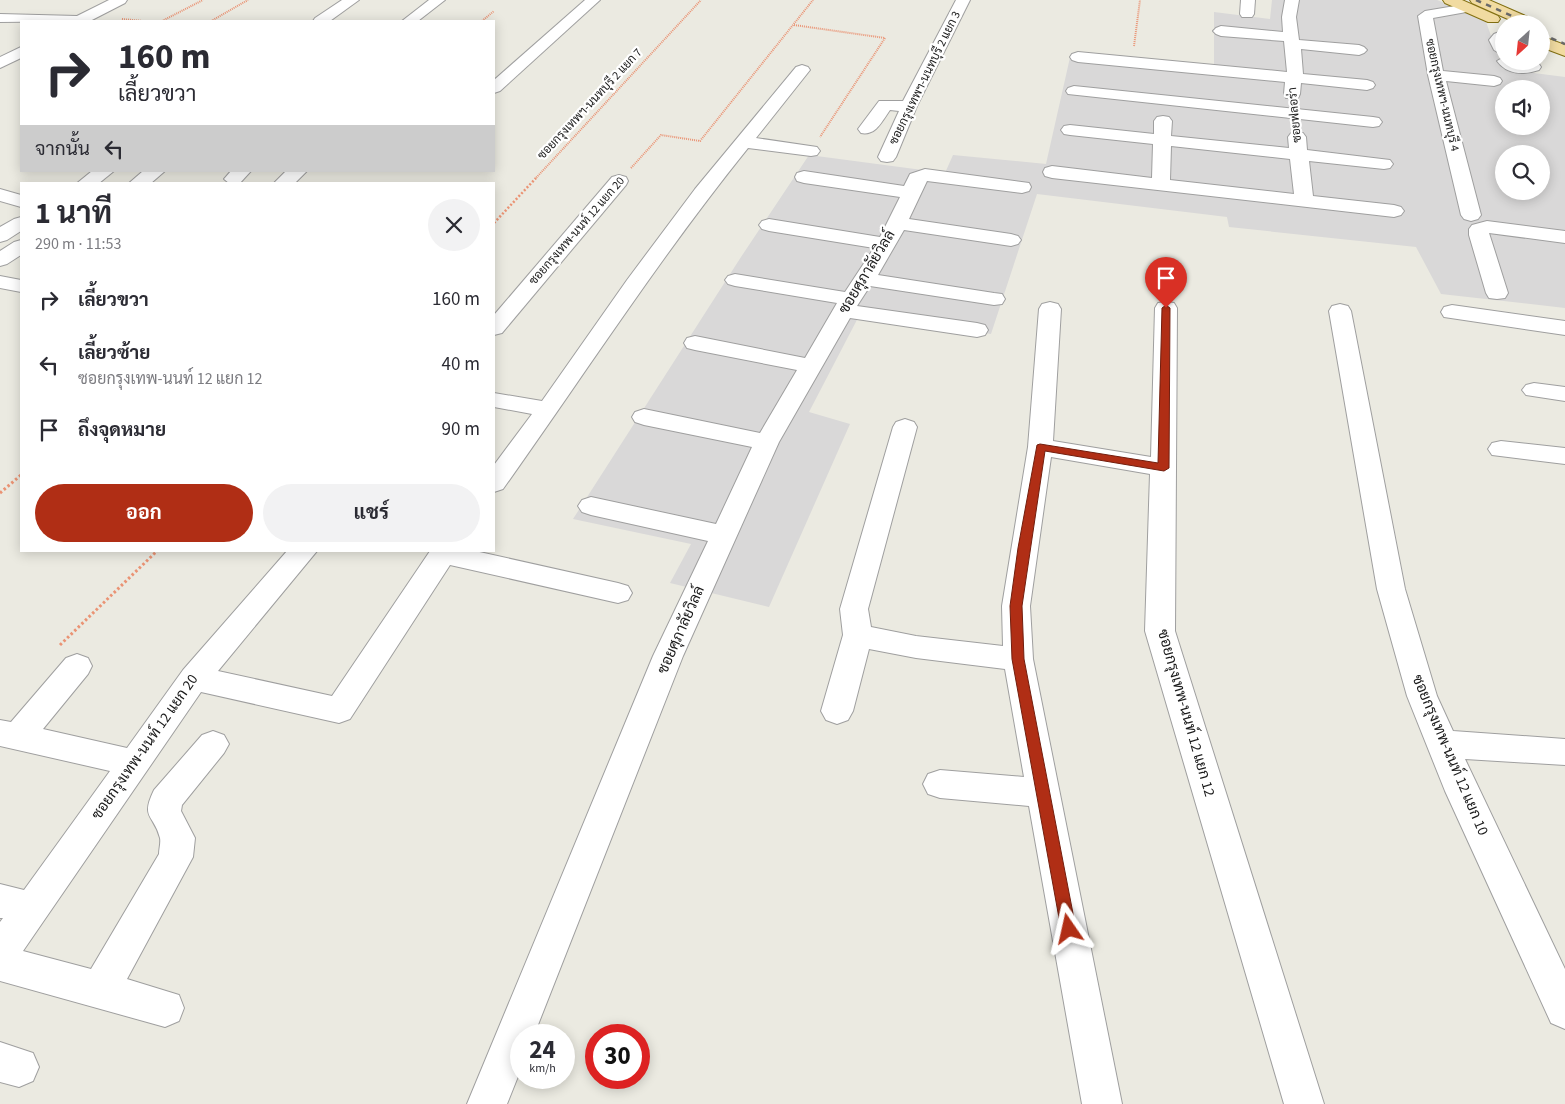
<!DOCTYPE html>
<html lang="th">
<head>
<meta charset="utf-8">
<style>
  :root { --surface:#fff; --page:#f2f2f3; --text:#2b2b33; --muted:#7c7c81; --accent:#b02e15 }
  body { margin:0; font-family:"Source Sans 3",Sarabun,sans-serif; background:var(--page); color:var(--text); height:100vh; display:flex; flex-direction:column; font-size:19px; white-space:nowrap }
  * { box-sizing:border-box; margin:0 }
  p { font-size:16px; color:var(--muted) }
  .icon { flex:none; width:28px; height:28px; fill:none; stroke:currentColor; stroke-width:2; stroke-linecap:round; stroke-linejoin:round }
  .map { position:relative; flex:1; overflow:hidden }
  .side { position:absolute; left:20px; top:182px; width:475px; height:370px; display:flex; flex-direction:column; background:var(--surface); border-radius:0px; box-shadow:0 2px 12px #0003 }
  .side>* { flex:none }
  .banner { position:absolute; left:20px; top:20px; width:475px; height:152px; border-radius:0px; box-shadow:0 2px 12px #0003; background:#fff; color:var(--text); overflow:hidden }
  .needle { width:32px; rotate:207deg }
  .tools { position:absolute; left:1495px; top:15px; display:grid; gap:10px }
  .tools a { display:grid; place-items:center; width:55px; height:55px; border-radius:50%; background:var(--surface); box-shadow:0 2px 12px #0003; font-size:25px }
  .speed { position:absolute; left:510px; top:1024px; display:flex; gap:10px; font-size:25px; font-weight:700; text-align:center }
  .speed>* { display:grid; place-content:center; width:65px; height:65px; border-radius:50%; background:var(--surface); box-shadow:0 2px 12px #0003; line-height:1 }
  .speed small { font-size:12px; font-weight:400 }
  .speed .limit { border:8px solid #d22; background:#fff; color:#111 }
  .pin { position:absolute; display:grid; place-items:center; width:42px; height:42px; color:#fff; margin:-51px -21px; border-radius:50% 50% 50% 0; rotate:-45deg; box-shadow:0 0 5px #0007 }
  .pin .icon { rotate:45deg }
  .me { position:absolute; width:55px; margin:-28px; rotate:349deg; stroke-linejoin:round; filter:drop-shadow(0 0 4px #0008) }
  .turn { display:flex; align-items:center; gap:18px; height:105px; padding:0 15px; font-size:22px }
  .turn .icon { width:65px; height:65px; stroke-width:2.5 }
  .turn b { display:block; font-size:35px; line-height:42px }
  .then { display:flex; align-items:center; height:48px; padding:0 15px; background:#0003; gap:10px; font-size:19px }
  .round { display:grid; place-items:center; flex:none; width:52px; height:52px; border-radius:26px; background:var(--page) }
  .summary { display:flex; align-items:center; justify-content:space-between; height:85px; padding:0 15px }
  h1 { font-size:30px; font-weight:700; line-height:38px }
  .button { display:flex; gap:10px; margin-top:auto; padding:10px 15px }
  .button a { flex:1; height:58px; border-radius:30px; background:var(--accent); color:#fff; font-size:20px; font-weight:700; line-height:58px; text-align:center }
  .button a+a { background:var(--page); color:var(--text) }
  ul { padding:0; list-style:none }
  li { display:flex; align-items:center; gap:15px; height:65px; padding:0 15px }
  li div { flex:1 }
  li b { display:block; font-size:19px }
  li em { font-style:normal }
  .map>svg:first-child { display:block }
</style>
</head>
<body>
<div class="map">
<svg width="1565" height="1104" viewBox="0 0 1565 1104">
  <rect width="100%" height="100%" fill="#ebeae1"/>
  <path fill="#d9d8d8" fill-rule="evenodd" d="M1272,0H1437L1485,19L1503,69L1565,77V308L1441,294L1416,247L1229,227L1227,217L1037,194L991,334L860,314L809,412L850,424L769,607L670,583L691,544L573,519L741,257L809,155L945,173L953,155L1046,164L1071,53L1214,67V12L1270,19ZM1504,89H1541V126H1504ZM1504,154H1541V191H1504Z"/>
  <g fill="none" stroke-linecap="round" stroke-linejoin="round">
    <defs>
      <g id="minor">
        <polygon points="109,0 127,0 125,3 90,21 0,22 0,14 77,16"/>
        <polygon points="342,0 359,0 330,21 313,21 315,18"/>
        <polygon points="429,0 445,0 418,21 402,21"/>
        <polygon points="585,0 600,0 500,91 494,93 494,80"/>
        <path d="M956,0H970L917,106L896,157L893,161L887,162L881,161L878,157L899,111L890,110C882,121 876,136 861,133L858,129L879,101H903Z"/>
        <polygon points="1241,0 1255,0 1254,14 1252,17 1242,17 1240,14"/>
        <polygon points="1285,0 1299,0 1296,17 1299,40 1359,45 1364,47 1367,50 1364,53 1359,55 1301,49 1303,74 1367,80 1373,82 1375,85 1373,88 1367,90 1301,83 1300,94 1298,98 1286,98 1284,94 1285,82 1078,62 1072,60 1070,57 1072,54 1078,52 1287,72 1284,41 1221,36 1216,34 1213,31 1216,28 1221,26 1283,32 1282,17"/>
        <polygon points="1467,4 1472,5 1474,8 1472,11 1433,18 1443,71 1494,76 1500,78 1502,81 1500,84 1494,86 1446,81 1481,215 1478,219 1471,221 1464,219 1461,215 1428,75 1418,16 1425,11"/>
        <polygon points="1499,32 1504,32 1504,56 1494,50 1489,40 1494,34"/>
        <polygon points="21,47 21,58 0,68 0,57"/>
        <path d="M1504,57V61L1517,63L1516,61H1537L1541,67L1539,70C1524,75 1507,75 1497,61Z"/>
        <path d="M802,65L808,67L810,70L756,138L817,147L820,151L817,155L811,156L748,148C660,257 584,375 503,489L494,492V465L532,414L494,407V393L542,401L627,280L695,189L796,67Z"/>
        <polygon points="1074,86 1373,117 1379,118 1382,122 1379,126 1373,127 1068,94 1066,91 1068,88"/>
        <path d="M1163,116L1169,117L1172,121L1171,136L1289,148L1288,137L1291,133L1297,132L1303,133L1306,137L1307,150L1390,160L1393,164L1390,168L1384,169L1309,161L1313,196L1394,205L1401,207L1404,211L1401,215L1394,217L1052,178L1045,176L1043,172L1045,168L1052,166L1152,178L1153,144L1070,135L1064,134L1061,130L1064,126L1070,125L1154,134V121L1157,117ZM1171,146L1290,159L1294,194L1170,180Z"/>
        <polygon points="925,169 1029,183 1031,187 1029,191 1022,193 927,181 909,219 1011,234 1018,236 1021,240 1018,244 1011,246 904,230 878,275 994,293 1002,294 1005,299 1002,304 994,305 870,286 857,306 977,323 985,325 988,330 985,335 977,337 850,318 779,442 683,656 534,1035 521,1035 521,1069 507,1104 467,1104 653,656 708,541 591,515 582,512 578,506 582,500 591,497 716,524 752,447 644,425 635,422 632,417 635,412 644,409 760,433 797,370 695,350 687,348 684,343 687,338 695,336 805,358 837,303 735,286 728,284 725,280 728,276 735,274 845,292 874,248 769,231 762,229 759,225 762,221 769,219 880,237 900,197 804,183 797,181 795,177 797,173 804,171 904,186 910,174"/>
        <polygon points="92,171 114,171 98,184 76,184"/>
        <polygon points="143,171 165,171 150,184 128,184"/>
        <polygon points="231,171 251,171 240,183 230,184 224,179"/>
        <polygon points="286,171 307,171 294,184 273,184"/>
        <polygon points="619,175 626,177 628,181 626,185 502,333 494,335 494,315 612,177"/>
        <polygon points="0,189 21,195 21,207 0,201"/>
        <polygon points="21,217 21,231 7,240 0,242 0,227 14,219"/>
        <polygon points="1487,221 1565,231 1565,243 1489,233 1508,293 1505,298 1497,299 1489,298 1486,293 1469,235 1469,229 1472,225"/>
        <polygon points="21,240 21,255 7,264 0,266 0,251 14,242"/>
        <polygon points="0,276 21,280 21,292 0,288"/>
        <polygon points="1050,302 1058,304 1061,309 1053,441 1151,457 1155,308 1158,303 1166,302 1174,303 1177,308 1175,631 1324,1104 1284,1104 1145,631 1150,474 1051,457 1030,606 1033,659 1122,1104 1082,1104 1029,806 940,798 928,794 923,784 928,774 940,770 1024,777 1005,669 916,658 869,649 853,711 848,720 837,724 826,720 821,711 843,635 840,609 893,427 896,422 905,419 914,422 917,427 868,609 871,627 916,636 1003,646 1002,606 1028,447 1039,309 1042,304"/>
        <polygon points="1340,304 1348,306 1351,311 1405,589 1437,696 1453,731 1565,739 1565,765 1465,759 1565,969 1565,1029 1551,1023 1445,791 1407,696 1377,589 1329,311 1332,306"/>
        <polygon points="1452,305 1565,321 1565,335 1444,317 1441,312 1444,307"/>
        <polygon points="1534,383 1565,387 1565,401 1526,395 1522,390 1526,385"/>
        <polygon points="1501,441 1565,448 1565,464 1492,455 1488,449 1492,443"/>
        <path d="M287,551H317L218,671L332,696L430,551H475L618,583L628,586L632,593L628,600L618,603L450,565L350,719L339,723L201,692L23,951L91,969L159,854C159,849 161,843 160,838C154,814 140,819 154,790L202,735L213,731L224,735L229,744L224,753L182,805L181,811L195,838L193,857L127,979L179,995L184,1008L179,1021L165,1027L0,981V922L3,918H0V884L24,890L110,771L0,746V720L11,722L66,658L77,654L88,658L92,666L88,674L43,729L127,748L183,670Z"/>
        <polygon points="0,1042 33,1053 39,1067 33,1081 19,1087 0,1082"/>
      </g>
      <g id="major">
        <polygon points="1443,0 1462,0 1498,16 1500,19 1498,22 1488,22 1445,3"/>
        <polygon points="1470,0 1489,0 1537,21 1539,24 1519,24 1472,3"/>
        <polygon points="1541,36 1565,45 1565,56 1541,47"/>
      </g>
    </defs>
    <use href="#minor" stroke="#9f9f9f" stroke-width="2"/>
    <use href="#major" stroke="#826f10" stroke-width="2"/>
    <g stroke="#ea9374" stroke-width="2" stroke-dasharray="1 1" stroke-linecap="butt">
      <polyline points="122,19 143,21"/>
      <polyline points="162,21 203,0"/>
      <polyline points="211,21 248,0"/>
      <polyline points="482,21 494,11"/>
      <polyline points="794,25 885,38 820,137"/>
      <polyline points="1134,46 1140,0"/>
      <polyline points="631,168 661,135 700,141 813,0"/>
      <polyline points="535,179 701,0"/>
    </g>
    <polyline stroke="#ea9374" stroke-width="2.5" stroke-dasharray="2 2" stroke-linecap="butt" points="494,223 536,178"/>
    <g stroke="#ea9374" stroke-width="3" stroke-dasharray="2.5 2.5" stroke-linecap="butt">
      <polyline points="0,493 21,475"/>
      <polyline points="60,645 157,551"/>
    </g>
    <use href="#minor" fill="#fff" fill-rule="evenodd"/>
    <use href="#major" fill="#f1dba1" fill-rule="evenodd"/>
    <g stroke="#696969" stroke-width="2.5" stroke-dasharray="5.5 5.5" stroke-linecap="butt">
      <polyline points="1476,0 1530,24"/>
      <polyline points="1541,34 1565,44"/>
    </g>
  </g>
  <polygon fill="#b02e15" stroke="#721e0e" points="1166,305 1170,308 1169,468 1164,471 1045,451 1022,606 1024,659 1076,929 1074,934 1069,936 1063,934 1061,929 1012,659 1010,606 1018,548 1037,445 1040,444 1158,463 1162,308"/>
  <g text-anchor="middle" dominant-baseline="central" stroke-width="4.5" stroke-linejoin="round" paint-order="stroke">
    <g font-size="12" fill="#1b1b1b" stroke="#fff">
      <text transform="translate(925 78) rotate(-64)">ซอยกรุงเทพฯ-นนทบุรี 2 แยก 3</text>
      <text transform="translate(1442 95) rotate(77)">ซอยกรุงเทพฯ-นนทบุรี 4</text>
      <text transform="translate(590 104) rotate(-47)">ซอยกรุงเทพฯ-นนทบุรี 2 แยก 7</text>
      <text transform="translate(1295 115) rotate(-95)">ซอยฟลอร่า</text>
      <text transform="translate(577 231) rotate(-49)">ซอยกรุงเทพ-นนท์ 12 แยก 20</text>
    </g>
    <g font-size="15" fill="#1b1b1b" stroke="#fff">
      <text transform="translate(867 272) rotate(-59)">ซอยศุภาลัยวิลล์</text>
      <text transform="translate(681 630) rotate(-66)">ซอยศุภาลัยวิลล์</text>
      <text transform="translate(1186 713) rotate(74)">ซอยกรุงเทพ-นนท์ 12 แยก 12</text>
      <text transform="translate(145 747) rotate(-55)">ซอยกรุงเทพ-นนท์ 12 แยก 20</text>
      <text transform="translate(1450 755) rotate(67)">ซอยกรุงเทพ-นนท์ 12 แยก 10</text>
    </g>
  </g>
</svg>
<div class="tools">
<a><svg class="needle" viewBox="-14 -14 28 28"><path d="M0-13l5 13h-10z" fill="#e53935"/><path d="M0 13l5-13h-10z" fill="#7c7c81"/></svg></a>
<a><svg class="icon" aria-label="sound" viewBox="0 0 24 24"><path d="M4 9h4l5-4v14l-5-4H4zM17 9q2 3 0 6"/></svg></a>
<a><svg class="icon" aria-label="search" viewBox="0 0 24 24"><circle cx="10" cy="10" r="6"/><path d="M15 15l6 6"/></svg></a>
</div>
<div class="speed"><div>24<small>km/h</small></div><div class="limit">30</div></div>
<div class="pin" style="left:1166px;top:308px;background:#d93025"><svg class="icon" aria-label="arrive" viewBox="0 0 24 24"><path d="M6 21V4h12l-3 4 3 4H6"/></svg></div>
<svg class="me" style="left:1069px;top:929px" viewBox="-20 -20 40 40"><path d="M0-17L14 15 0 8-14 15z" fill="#b02e15" stroke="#fff" stroke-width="4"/></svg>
<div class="banner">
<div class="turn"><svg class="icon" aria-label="right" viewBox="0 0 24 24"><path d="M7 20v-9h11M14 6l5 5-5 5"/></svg><div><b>160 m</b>เลี้ยวขวา</div></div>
<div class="then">จากนั้น<svg class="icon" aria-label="left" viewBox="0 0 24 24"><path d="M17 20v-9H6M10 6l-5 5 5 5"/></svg></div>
</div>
<section class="side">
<div class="summary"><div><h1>1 นาที</h1><p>290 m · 11:53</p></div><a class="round"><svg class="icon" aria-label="close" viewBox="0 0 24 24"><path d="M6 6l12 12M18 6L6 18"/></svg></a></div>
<ul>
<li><svg class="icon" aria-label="right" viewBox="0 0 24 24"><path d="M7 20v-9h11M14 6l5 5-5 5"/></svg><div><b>เลี้ยวขวา</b></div><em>160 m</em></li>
<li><svg class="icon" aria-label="left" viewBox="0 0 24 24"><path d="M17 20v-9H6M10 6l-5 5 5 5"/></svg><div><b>เลี้ยวซ้าย</b><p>ซอยกรุงเทพ-นนท์ 12 แยก 12</p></div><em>40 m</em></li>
<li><svg class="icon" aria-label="arrive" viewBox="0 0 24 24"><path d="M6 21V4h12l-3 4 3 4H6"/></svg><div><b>ถึงจุดหมาย</b></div><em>90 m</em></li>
</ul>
<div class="button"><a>ออก</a><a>แชร์</a></div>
</section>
</div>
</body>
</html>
